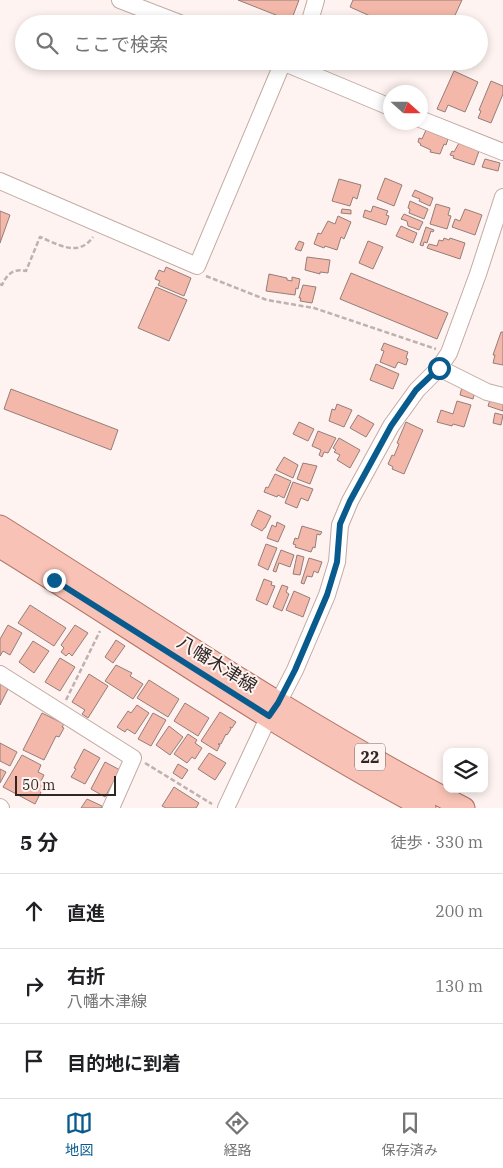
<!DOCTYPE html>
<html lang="ja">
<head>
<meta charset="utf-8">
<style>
	body { margin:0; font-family:"IBM Plex Serif","Noto Sans JP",serif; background:#f6f6f6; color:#202124 }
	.controls { position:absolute; right:15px; bottom:15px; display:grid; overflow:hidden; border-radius:10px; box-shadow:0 2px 8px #0003 }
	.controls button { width:45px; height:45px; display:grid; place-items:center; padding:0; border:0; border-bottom:1px solid #e0e0e0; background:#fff; color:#202124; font:25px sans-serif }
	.compass { position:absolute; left:383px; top:85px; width:45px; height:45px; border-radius:50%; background:#fff; box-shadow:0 2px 8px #0003; rotate:111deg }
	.scale { position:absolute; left:15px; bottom:12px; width:101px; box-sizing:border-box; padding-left:5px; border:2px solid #302725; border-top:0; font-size:14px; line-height:18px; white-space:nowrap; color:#302725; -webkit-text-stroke:4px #fef3f1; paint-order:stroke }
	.stop { position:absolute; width:15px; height:15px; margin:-11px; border:4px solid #095b8e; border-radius:50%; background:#fff }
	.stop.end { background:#095b8e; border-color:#fff; box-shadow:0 1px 5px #0008 }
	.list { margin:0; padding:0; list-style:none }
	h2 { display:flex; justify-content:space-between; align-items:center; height:65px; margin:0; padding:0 20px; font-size:21px }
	h2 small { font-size:16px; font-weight:400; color:#757577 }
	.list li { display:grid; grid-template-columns:32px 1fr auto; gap:15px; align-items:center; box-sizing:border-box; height:75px; padding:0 20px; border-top:1px solid #e0e0e0 }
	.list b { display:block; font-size:19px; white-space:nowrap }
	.list p { margin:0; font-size:16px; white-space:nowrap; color:#757577 }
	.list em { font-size:16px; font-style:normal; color:#757577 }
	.icon { flex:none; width:28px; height:28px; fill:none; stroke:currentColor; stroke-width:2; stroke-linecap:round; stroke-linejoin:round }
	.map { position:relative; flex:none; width:503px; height:808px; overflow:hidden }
	.search { position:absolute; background:#fff; box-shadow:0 2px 8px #0003; left:15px; right:15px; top:15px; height:55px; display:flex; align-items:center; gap:12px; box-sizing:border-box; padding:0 18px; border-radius:28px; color:#757577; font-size:19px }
	.sheet { height:290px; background:#fff }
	nav { display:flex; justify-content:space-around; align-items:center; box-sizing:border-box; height:70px; border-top:1px solid #e0e0e0; background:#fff; font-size:14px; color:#757577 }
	nav a { display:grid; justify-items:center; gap:2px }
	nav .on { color:#095b8e }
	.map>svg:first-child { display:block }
	.building { fill:#f3b8a9; stroke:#957e79 }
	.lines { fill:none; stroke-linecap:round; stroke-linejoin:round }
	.minor-casing { stroke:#c3aaa4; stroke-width:18 }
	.major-casing { stroke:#af7264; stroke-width:23 }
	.path { stroke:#bdb2b0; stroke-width:2.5; stroke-dasharray:5 2.5; stroke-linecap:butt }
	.minor { stroke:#fff; stroke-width:16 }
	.major { stroke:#f8c3b6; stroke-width:21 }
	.route { stroke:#095b8e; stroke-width:6 }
	.labels { text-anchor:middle; stroke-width:4; stroke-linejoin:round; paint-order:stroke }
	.shield { fill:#fef3f1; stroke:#6e6462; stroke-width:1 }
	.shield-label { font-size:16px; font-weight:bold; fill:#302725 }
	.street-label { font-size:18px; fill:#302725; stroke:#fef3f1 }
</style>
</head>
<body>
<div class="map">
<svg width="503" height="808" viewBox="0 0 503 808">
	<rect width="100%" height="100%" fill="#fef3f1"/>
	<path class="building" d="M238 0H299L291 21Z
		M353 0H462L451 24H388L350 7Z
		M454 71 478 82 465 112 448 105 445 112 437 109Z
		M491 81 503 86V94L491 123 478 118 481 111 479 110Z
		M426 130 448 139 446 145 444 144 440 154 430 152 431 150 420 145 421 144 418 142 419 138 422 139Z
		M459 143 479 151 474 165 453 158 454 156 450 155 452 151 454 152Z
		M485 159 500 163 498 171 482 167Z
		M385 178 402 185 394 206 377 199Z
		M339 179 361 185 357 199 353 197 350 206 332 201Z
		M415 190 433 198 430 206 419 201 420 199 412 196Z
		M410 201 428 209 424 219 409 213 410 209 408 208Z
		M436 204 450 208 448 215 451 216 447 229 430 224Z
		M373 206 388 211 386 215 389 216 386 225 363 217 365 210 371 212Z
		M342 209 351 210V214L341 213Z
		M465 209 482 215 475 235 452 227 455 219 460 221Z
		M0 211 10 215 0 243Z
		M404 214 423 222 419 230 408 226 407 221 401 219Z
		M338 216 351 222 344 239 341 237 337 250 325 246 324 248 314 244 318 233 321 234 328 221 335 224Z
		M401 226 417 233 413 243 396 236Z
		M426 227 434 230 433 232 431 231 427 243 424 242 423 246 420 245Z
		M444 238 449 240 450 238 465 243 460 259 427 248 429 244 437 246 439 240 443 241Z
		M299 241 304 243 301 251 295 249Z
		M368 241 383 247 373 269 359 263Z
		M307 257 330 260 328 273 320 272V274L305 270Z
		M166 267 191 278 184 296 158 285 160 281 155 279 159 270 164 272Z
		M351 273 448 313 437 339 340 299Z
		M269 274 287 278V280L292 281V277L300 279 298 289 296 288 295 295 266 291Z
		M303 285 316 287 312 303 300 301 301 298H299Z
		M156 287 187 300 169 341 138 328Z
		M501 332H503V365L493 363 495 355H493Z
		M384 343 408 352 406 358 408 359 406 365 398 362 395 368 380 362 384 351 381 350Z
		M376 364 399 374 393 389 370 380Z
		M462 387 475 391 473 399 460 395Z
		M11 389 118 430 111 450 4 409Z
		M491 397 503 401V411L488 406Z
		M457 401 471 405 464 427 453 424 452 426 437 422 441 410 453 414Z
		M337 404 352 410 344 427 329 421 332 409 335 410Z
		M495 413 503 415 501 425 493 423Z
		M358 415 374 424 366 437 350 428Z
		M299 422 314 429 308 441 293 434Z
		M406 422 423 430 404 474 392 469 393 467 388 464 392 455 394 456 399 444 397 443Z
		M318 431 336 438 328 453 324 452 322 457 319 455 321 450 312 446Z
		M339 438 360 450 350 468 337 460 340 455 334 452 336 450 333 448Z
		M284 457 298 465 293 478 276 470Z
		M303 463 317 466 310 484 297 479Z
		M275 474 291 481 284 498 278 495 277 497 264 492 266 487 268 488Z
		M293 482 313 489 308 501 301 498 297 508 285 503Z
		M258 510 271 516 265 528H264L262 531 251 525Z
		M277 522 285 526 278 542 267 538 272 525 276 527Z
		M302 526 322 532 320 535 317 534 315 548 313 547 311 552 295 547 296 545 293 544 295 538 298 539Z
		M266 544 277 548 268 570 258 565Z
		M281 550 294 555 290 567 279 563 276 572 273 571Z
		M297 555 304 557 300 575 293 574Z
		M309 558 322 562 318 573 314 571 312 577 307 576 304 584 301 583Z
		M264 579 272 582 271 585 275 586 267 605 256 600Z
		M282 585 288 587 286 592 289 594 282 611 273 607Z
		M294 591 310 598 303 617 286 610Z
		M30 605 66 628 54 646 18 623Z
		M8 625 22 633 10 655 3 651 0 656V639Z
		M75 625 88 633 72 656 69 653 66 656 61 652 64 648 61 645Z
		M116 640 125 646 113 663 105 657Z
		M33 641 49 651 34 673 19 662Z
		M60 658 75 667 60 691 45 682Z
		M116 665 132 673 130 676 143 684 133 699 105 681Z
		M89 674 108 686 88 718 82 714 85 710 72 702Z
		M149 680 179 699 168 717 137 698Z
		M0 683 9 687 0 705Z
		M185 703 209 718 198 736 174 721Z
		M137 705 149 713 135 734 127 729 125 732 117 727 128 711 131 713Z
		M220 712 236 722 232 728 230 727 231 729 227 735 226 734 221 744H218L220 745 217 751 201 741Z
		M42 713 64 724 62 727 64 728 59 737 56 736 44 760 23 750Z
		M153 713 166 720 151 746 138 739Z
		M169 726 183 737 170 755 156 745Z
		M188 734 197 740 195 743 202 748 195 759 192 757 187 763 174 754Z
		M0 743 17 752 10 766 0 761Z
		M84 749 100 758 85 784 71 777 76 769 74 768Z
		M209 753 226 763 215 780 198 769Z
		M22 755 41 765 38 772 44 775 41 781 45 784 35 804 3 787Z
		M105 762 120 770 105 797 91 789Z
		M178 764 188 770 182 779 173 773Z
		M0 769 6 772 0 783Z
		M174 787 199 803 196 808H166L162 806Z
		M87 799 102 806 101 808H81Z"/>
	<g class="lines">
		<defs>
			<path id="minor" d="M120 0 182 24
				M309 24 316 0
				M280 61 390 107
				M420 119 503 152
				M0 181 197 266 283 62
				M439 368 487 392 503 396
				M0 674 133 758 111 808
				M0 807 1 808
				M226 808 269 716 278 703 295 670 327 595 337 562 340 525 350 501 391 426 417 390 439 368 449 353 478 274 503 197"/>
			<path id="major" d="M0 526C153 622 303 725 464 808
				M0 547C141 634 278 730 425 808"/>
		</defs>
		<use href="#minor" class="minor-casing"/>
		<use href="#major" class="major-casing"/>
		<path class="path" d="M206 276 267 300 314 308 436 349
			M0 284 2 285C7 274 14 268 26 271L40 237C58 244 78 258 93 237
			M66 700 100 631
			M145 763 212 804"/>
		<use href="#minor" class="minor"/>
		<use href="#major" class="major"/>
	</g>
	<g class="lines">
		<path class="route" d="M54 580 269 716 278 703 295 670 327 595 337 562 340 524 350 501 391 426 416 390 439 368"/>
	</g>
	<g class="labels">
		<rect class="shield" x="355" y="743.5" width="30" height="27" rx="4"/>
		<g class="shield-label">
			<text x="370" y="763">22</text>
		</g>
		<g class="street-label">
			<text transform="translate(217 664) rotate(32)" y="6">八幡木津線</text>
		</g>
	</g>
</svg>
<div class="controls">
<button><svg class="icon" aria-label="layers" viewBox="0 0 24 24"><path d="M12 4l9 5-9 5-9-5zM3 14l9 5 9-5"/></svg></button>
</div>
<svg class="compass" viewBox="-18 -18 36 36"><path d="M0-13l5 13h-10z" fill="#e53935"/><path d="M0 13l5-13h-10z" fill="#757577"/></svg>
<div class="scale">50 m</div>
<div class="stop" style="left:439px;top:368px"></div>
<div class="stop end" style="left:54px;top:580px"></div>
<div class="search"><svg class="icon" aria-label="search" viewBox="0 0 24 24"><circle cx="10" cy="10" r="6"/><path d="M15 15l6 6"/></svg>ここで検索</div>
</div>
<section class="sheet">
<h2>5 分<small>徒歩 · 330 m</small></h2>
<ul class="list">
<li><svg class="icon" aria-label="ahead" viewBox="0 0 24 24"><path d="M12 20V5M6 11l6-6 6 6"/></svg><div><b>直進</b></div><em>200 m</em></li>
<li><svg class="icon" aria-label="right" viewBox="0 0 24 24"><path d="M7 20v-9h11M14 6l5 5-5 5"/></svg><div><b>右折</b><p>八幡木津線</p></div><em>130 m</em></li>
<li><svg class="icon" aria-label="arrive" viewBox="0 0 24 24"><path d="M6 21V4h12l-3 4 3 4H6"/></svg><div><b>目的地に到着</b></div></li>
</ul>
</section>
<nav>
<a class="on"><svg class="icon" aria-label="map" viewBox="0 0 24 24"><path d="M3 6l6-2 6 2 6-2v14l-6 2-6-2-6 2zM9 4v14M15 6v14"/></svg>地図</a>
<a><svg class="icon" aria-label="directions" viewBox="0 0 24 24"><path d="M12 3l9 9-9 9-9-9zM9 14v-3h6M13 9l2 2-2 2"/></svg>経路</a>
<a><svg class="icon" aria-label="saved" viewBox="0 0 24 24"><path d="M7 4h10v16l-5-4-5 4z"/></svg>保存済み</a>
</nav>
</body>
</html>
